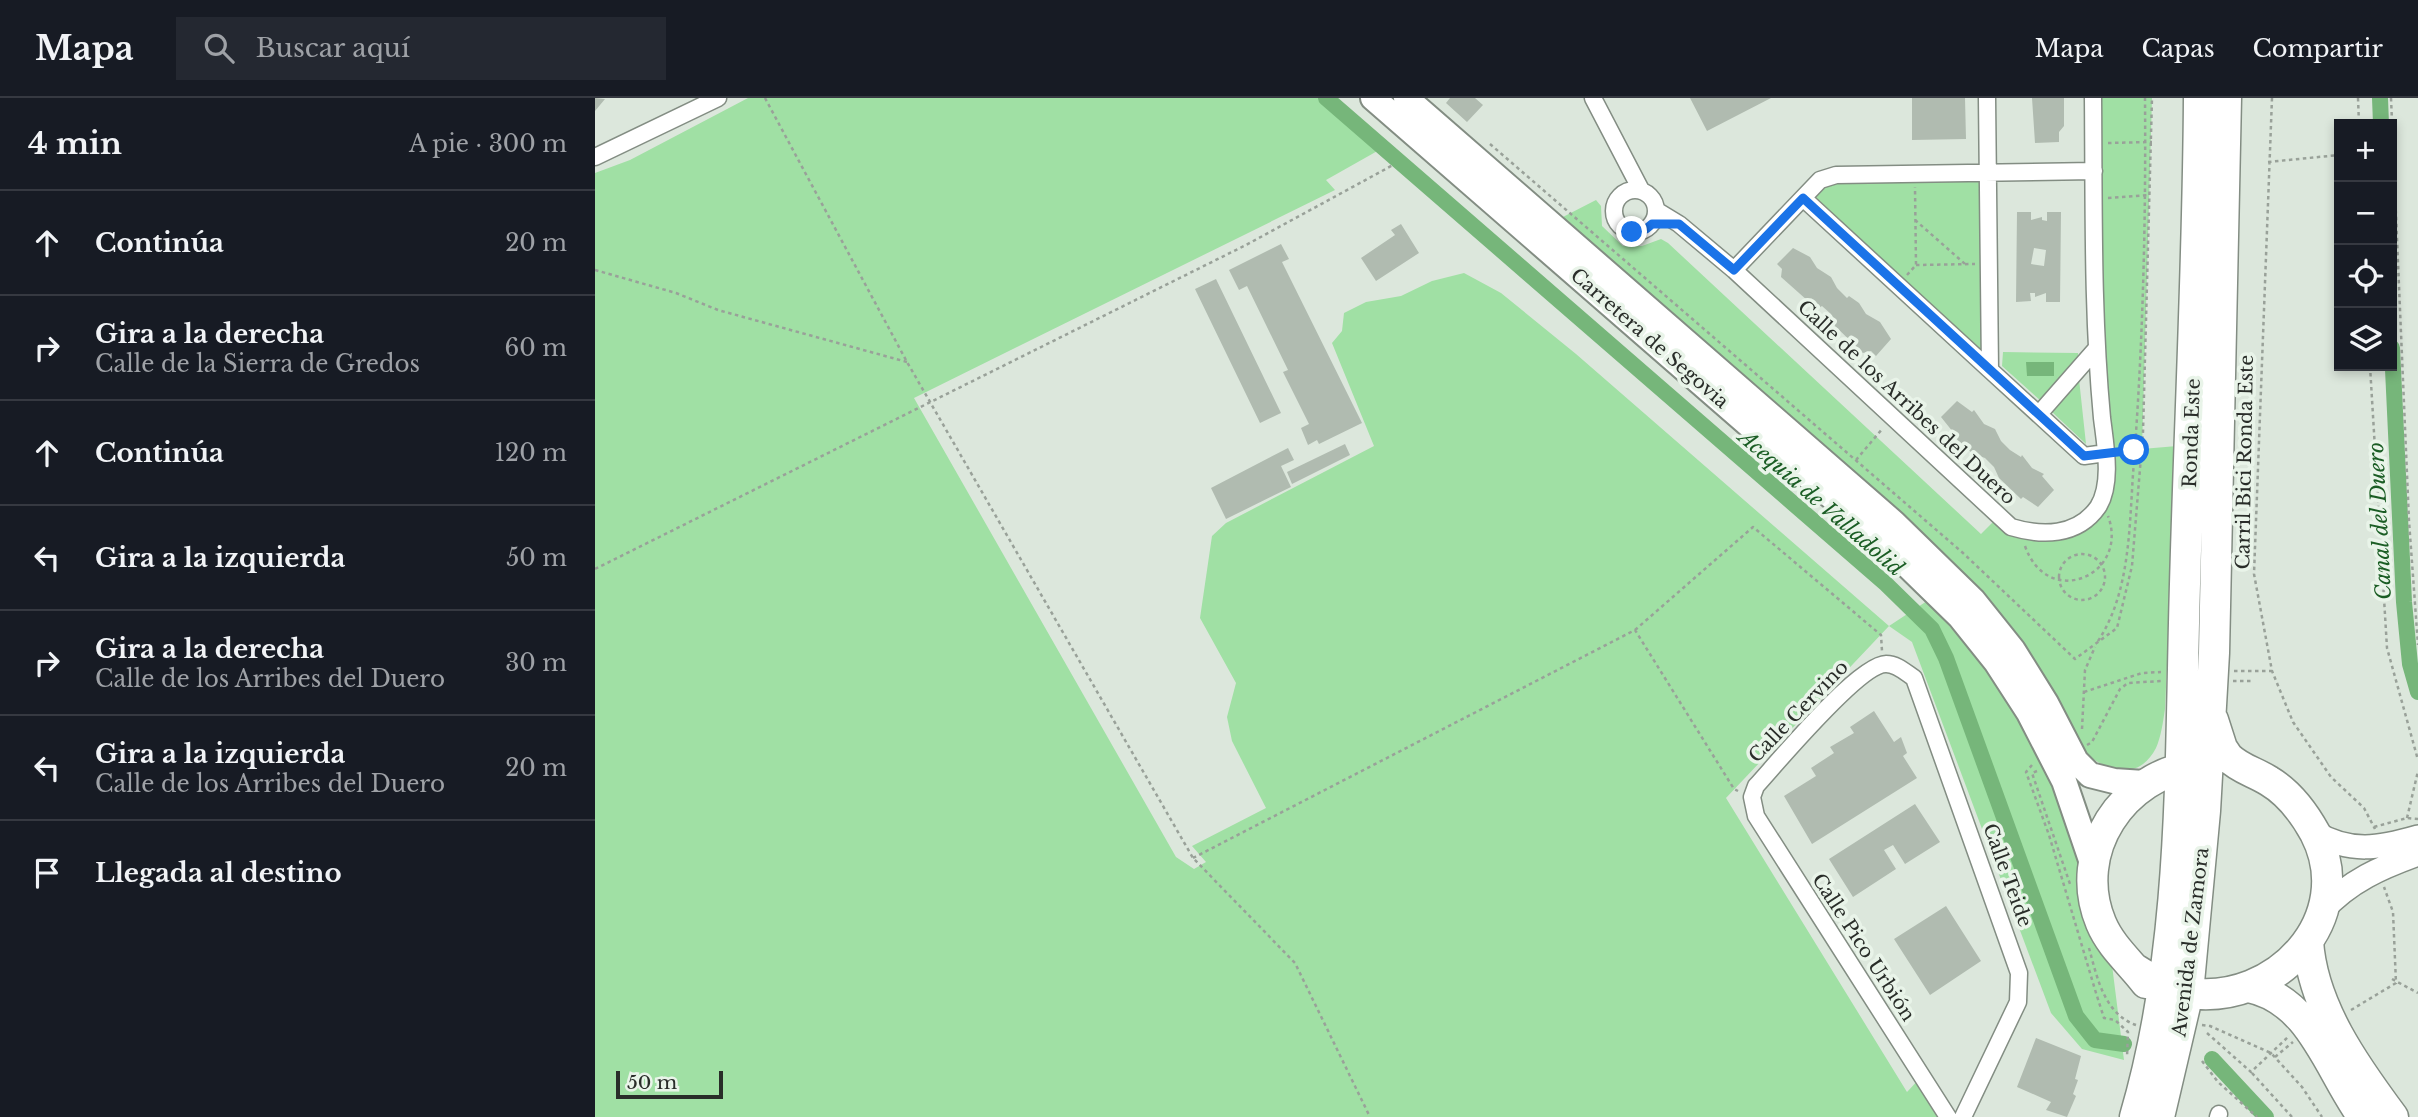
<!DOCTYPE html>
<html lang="es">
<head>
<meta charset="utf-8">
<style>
	body { margin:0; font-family:"Libre Baskerville",serif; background:#242831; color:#f1f3f6 }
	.controls { position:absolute; right:21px; top:21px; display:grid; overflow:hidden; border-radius:0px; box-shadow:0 4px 10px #0003 }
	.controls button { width:63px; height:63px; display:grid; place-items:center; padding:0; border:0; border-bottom:2px solid #363941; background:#171b24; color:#f1f3f6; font:35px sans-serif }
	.scale { position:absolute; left:21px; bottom:18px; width:107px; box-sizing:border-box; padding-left:7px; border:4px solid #292d29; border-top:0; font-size:19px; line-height:24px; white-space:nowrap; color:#292d29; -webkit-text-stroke:5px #e9f4e9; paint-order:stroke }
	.stop { position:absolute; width:21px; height:21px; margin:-16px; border:5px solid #1a73e8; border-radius:50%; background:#fff }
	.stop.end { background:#1a73e8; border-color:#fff; box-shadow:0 2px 7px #0008 }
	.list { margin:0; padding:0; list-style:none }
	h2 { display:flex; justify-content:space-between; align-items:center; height:91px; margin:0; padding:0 28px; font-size:30px }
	h2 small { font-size:23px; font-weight:400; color:#9ea1a6 }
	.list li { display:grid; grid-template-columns:46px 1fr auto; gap:21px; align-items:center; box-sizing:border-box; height:105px; padding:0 28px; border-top:2px solid #363941 }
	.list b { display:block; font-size:26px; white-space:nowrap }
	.list p { margin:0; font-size:23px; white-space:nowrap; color:#9ea1a6 }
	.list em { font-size:23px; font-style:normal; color:#9ea1a6 }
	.icon { flex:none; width:38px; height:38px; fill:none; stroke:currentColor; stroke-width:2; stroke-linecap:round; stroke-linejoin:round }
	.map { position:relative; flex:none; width:1823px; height:1019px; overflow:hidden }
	header { display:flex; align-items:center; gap:42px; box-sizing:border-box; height:98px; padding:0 35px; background:#171b24; border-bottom:2px solid #363941 }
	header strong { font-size:33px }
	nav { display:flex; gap:38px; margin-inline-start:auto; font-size:24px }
	.search { width:490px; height:63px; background:#242831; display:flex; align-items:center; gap:18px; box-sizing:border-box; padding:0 24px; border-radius:0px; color:#9ea1a6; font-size:26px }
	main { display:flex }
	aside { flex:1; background:#171b24 }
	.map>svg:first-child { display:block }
	.green { fill:#a0e0a4 }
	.water { fill:#76b67a }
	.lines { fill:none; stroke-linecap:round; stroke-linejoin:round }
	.canal { stroke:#76b67a; stroke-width:16 }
	.building { fill:#b0bbb0; fill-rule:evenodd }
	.street-casing { stroke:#838d83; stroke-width:19 }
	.secondary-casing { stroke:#838d83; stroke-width:26 }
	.primary-casing { stroke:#838d83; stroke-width:28 }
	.highway-casing { stroke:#838d83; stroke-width:33 }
	.path { stroke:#99a199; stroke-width:2.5; stroke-dasharray:3.5 3.5; stroke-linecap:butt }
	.street { stroke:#fff; stroke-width:16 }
	.secondary { stroke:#fff; stroke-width:23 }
	.primary { stroke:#fff; stroke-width:24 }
	.highway { stroke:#fff; stroke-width:30 }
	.route { stroke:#1a73e8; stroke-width:9 }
	.labels { text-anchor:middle; stroke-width:7; stroke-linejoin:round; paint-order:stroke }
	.street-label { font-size:19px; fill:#292d29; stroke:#e9f4e9 }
	.water-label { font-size:21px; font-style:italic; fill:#1a5d24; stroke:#e9f4e9 }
</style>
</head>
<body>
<header>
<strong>Mapa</strong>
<div class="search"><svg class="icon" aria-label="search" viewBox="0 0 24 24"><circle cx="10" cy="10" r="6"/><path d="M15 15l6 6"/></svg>Buscar aquí</div>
<nav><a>Mapa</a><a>Capas</a><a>Compartir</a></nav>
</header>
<main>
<aside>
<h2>4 min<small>A pie · 300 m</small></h2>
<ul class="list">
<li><svg class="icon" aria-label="ahead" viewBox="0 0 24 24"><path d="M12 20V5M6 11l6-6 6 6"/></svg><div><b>Continúa</b></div><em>20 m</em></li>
<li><svg class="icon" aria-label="right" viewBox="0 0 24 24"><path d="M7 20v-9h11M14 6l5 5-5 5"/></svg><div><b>Gira a la derecha</b><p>Calle de la Sierra de Gredos</p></div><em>60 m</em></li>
<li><svg class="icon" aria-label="ahead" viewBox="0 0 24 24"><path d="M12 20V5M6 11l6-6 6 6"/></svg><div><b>Continúa</b></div><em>120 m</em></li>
<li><svg class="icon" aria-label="left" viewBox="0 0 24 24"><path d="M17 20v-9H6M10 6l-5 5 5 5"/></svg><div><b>Gira a la izquierda</b></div><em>50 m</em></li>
<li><svg class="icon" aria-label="right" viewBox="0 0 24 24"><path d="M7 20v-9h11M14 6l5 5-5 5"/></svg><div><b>Gira a la derecha</b><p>Calle de los Arribes del Duero</p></div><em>30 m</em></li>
<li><svg class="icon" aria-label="left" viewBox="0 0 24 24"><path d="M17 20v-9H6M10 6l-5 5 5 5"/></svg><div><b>Gira a la izquierda</b><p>Calle de los Arribes del Duero</p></div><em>20 m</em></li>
<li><svg class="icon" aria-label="arrive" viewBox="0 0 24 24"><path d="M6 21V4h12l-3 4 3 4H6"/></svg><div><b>Llegada al destino</b></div></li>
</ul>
</aside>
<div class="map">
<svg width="1823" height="1019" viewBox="0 0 1823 1019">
	<rect width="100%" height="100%" fill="#dce7dc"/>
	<path class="green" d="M153 0H734L793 47 731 82 740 92 319 300 581 759 599 771 611 764 597 748 671 710 637 643 632 619 641 585 605 520 617 438 631 425 779 348 737 245 747 233 749 215 771 204 806 198 837 183 869 175 906 195 981 256 1294 528 1332 503 1376 552 1425 618 1461 686 1478 741 1495 824 1517 867 1529 962 1487 951 1456 915 1317 544 1294 528 1131 700 1312 994 1327 978 1353 1019H0V75L35 62Z
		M1498 0H1557L1547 351 1582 348 1570 611C1568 624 1566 639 1561 650 1544 683 1512 675 1490 654L1417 537 1371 477 964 121 1001 102 1006 108 1007 128 1028 148H1047L1066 141 1073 145 1386 436 1404 418 1439 436 1490 420 1509 392Z
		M1393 76 1395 272 1208 100 1225 82Z
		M1408 254 1483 255V264L1447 304 1407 268Z
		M1484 281 1491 346 1455 312Z"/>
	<path class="water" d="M1431 264H1459V278H1432Z"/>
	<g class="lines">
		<path class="canal" d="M731 0 1291 486 1337 531 1351 560 1481 918 1500 942 1529 946
			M1785 0 1786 26
			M1797 250 1809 504 1815 566 1823 594
			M1617 961 1671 1019"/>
	</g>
	<path class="building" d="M0 0 10 1 0 13Z
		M855 0H880L888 7 872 24 851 5Z
		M1095 0H1176L1112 33Z
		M1317 0H1370L1371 41 1317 42Z
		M1437 0H1469V28L1464 34V44L1440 45Z
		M1422 114H1436V122L1447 119V122L1452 123V114H1466L1465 204H1451V195L1440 199V195H1435L1436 203 1421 204ZM1439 150 1451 152 1449 168 1436 166Z
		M806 126 824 155 781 183 766 160 800 137 796 132Z
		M686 146 694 161 687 164 767 325 724 346 722 342 713 347 706 330 714 326 688 274 693 272 652 188 644 192 634 172Z
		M1198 150 1215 159 1222 170 1236 179 1242 190 1252 200 1254 198 1264 205 1271 216 1285 224 1296 241 1281 258 1276 253 1268 255 1240 228 1236 216 1227 208 1222 211 1186 179 1187 171 1182 166Z
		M621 181 686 315 665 325 600 191Z
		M1362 303 1377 314 1379 312 1389 326 1400 331 1406 343 1415 352 1426 359 1427 357 1437 370 1449 376 1447 378 1459 392 1443 409 1428 399 1426 401 1404 380 1399 369 1390 360 1378 356 1356 336 1358 334 1346 319Z
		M750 346 755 357 697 386 692 374Z
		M693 350 699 362 686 368 696 389 631 421 616 390Z
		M1279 613 1299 644 1306 639 1312 655 1308 658 1322 680 1217 746 1189 698 1221 678 1216 670 1239 655 1235 649 1259 635 1255 629Z
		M1320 706 1345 744 1310 766 1298 747 1289 752 1301 771 1258 799 1234 761Z
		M1351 808 1386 863 1335 897 1299 841Z
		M1441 940 1486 958 1480 981 1483 982 1478 996 1481 998 1472 1019 1451 1012 1456 1004 1422 989Z"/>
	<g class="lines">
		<defs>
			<path id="street" d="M998 0 1046 92
				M1392 0 1395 272 1489 358 1511 355
				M0 59 123 0
				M1019 113a21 21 0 1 1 42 0a21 21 0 1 1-42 0Z
				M1208 100 1395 272
				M1061 112 1084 126 1139 172 1416 429C1446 438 1482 439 1503 409 1518 386 1510 345 1507 320 1497 213 1499 107 1498 0
				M1139 172 1225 82 1241 77 1499 73
				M1444 316 1501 251
				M1353 1019 1161 718 1157 699 1161 688C1183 664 1264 566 1291 566 1302 566 1310 574 1319 580L1424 875 1423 904 1368 1019
				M1623 1019 1624 1016"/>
			<path id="secondary" d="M1719 734C1755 756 1785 750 1823 739
				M1727 813C1754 783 1787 769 1823 756"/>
			<path id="primary" d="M778 0 1284 440 1365 519 1401 564 1434 615 1469 683 1498 768
				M811 0 1299 425 1378 502 1418 552 1451 605 1481 663 1495 677 1519 683 1549 685"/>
			<path id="highway" d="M1713 843C1717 908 1760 968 1798 1019
				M1540 871C1556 881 1573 892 1593 895 1681 908 1764 820 1720 735 1709 715 1694 695 1674 683 1660 674 1645 671 1633 659L1627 650 1618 622
				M1551 885C1536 865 1516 849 1506 825 1476 753 1528 677 1602 667
				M1654 889C1717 902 1734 973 1768 1019
				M1540 1019C1587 859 1585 690 1589 525 1593 350 1603 175 1604 0
				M1564 1019 1593 895 1610 713 1619 555 1631 0"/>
		</defs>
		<use href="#street" class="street-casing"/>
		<use href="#secondary" class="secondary-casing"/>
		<use href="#primary" class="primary-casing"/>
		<use href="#highway" class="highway-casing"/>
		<path class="path" d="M170 0 312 264 598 760 700 865 775 1019
			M1677 0 1659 476 1677 573 1698 624 1736 679 1769 710 1780 731
			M1763 0 1764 26
			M1796 0 1814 423 1823 547
			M1513 45 1557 44
			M895 46 1368 455 1480 561 1522 530 1537 468 1548 334 1557 0
			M1673 64 1744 57
			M1513 100 1555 97
			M1320 122 1370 166
			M1321 167 1380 166
			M0 172 81 195 123 212 312 264
			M1312 177 1321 167 1320 89
			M1775 268 1792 550 1823 662
			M1525 354 1546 351
			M1261 362 1288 330
			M1430 448C1453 513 1535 477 1513 418
			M1464 479a23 23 0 1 1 46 0a23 23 0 1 1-46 0Z
			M0 471 651 147 798 67
			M1040 532 1158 429 1286 537 1287 553
			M1503 543C1537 492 1534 422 1539 363 1548 242 1551 121 1550 0
			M1639 573H1677
			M1638 583H1659
			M1489 594 1547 575 1566 574
			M1487 631 1490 572 1500 549
			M1492 647 1497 644 1525 591 1533 585 1566 583
			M1437 667 1431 674 1454 737 1501 895 1509 920 1520 922 1533 934 1532 959
			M1442 673 1437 675 1475 786
			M1812 720 1823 673
			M1779 729 1812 720 1823 721
			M598 760 1040 532 1139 691 1143 693
			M1494 850C1502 879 1509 916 1541 927
			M1797 881 1823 895
			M1756 912 1801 885 1798 814 1789 789
			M1607 927 1615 928 1676 955 1707 989 1727 1019
			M1612 935 1656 974 1694 938
			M1680 959 1698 944
			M1607 963 1623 984 1662 1019
			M1657 975 1697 1019"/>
		<use href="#street" class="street"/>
		<use href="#secondary" class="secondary"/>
		<use href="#primary" class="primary"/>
		<use href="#highway" class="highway"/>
	</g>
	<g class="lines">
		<path class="route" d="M1037 134 1051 131 1057 126H1084L1139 172 1208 100 1489 358 1539 352"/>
	</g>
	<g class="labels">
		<g class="street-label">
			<text transform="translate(1055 240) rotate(41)" y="7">Carretera de Segovia</text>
			<text transform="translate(1312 304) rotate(43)" y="7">Calle de los Arribes del Duero</text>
			<text transform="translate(1596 335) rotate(-88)" y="7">Ronda Este</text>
			<text transform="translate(1649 364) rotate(-89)" y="7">Carril Bici Ronda Este</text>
			<text transform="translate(1203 613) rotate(-46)" y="7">Calle Cervino</text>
			<text transform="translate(1413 777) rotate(70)" y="7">Calle Teide</text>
			<text transform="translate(1595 844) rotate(-83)" y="7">Avenida de Zamora</text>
			<text transform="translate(1269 849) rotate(57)" y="7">Calle Pico Urbión</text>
		</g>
		<g class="water-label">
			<text transform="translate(1226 405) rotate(41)" y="7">Acequia de Valladolid</text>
			<text transform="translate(1785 423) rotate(-93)" y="7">Canal del Duero</text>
		</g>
	</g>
</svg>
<div class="controls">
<button>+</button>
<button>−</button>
<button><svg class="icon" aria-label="locate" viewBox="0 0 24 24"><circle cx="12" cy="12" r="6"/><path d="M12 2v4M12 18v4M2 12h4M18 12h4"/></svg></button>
<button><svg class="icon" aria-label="layers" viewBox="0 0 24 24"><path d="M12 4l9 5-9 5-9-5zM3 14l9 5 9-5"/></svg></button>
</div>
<div class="scale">50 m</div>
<div class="stop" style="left:1539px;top:352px"></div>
<div class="stop end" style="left:1037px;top:134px"></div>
</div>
</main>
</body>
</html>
